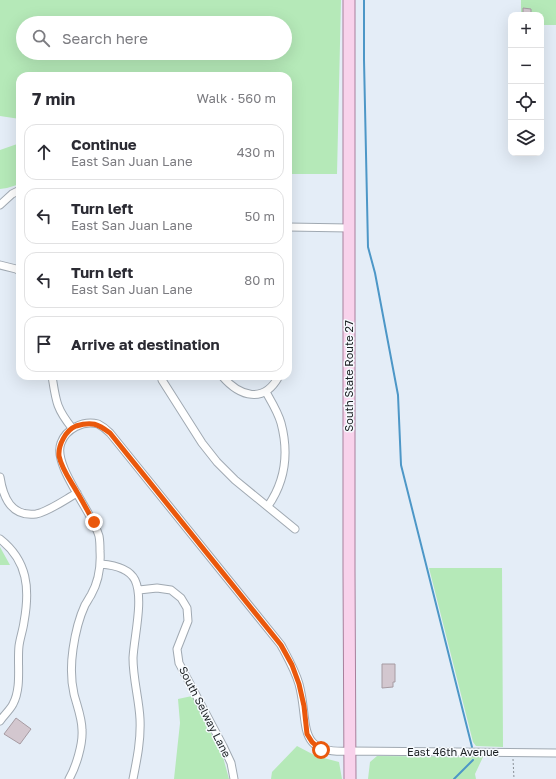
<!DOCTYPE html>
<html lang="en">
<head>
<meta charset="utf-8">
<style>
	body { margin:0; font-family:"Golos Text",sans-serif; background:#f7f7f7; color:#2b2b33 }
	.controls { position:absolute; right:12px; top:12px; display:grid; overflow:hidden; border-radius:8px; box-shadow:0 4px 16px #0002 }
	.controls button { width:36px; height:36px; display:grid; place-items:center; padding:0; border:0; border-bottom:1px solid #e1e1e2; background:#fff; color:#2b2b33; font:20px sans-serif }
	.stop { position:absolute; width:12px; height:12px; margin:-9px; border:3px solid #ea580c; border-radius:50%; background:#fff }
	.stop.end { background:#ea580c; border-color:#fff; box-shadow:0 1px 4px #0008 }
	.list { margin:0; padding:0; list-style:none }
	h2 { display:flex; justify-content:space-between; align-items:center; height:52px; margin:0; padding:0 16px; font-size:17px }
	h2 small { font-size:13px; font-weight:400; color:#7c7c81 }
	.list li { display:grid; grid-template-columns:26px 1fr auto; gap:12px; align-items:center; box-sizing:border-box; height:56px; margin:0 8px 8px; padding:0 8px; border:1px solid #e1e1e2; border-radius:12px }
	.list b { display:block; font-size:15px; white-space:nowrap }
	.list p { margin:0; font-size:13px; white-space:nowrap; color:#7c7c81 }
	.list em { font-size:13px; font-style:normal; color:#7c7c81 }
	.icon { flex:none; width:22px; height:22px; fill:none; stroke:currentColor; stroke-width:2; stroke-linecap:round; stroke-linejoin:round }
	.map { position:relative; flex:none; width:556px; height:779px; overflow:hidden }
	.search { position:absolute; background:#fff; box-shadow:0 4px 16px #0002; left:16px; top:16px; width:276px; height:44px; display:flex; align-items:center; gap:10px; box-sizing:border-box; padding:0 14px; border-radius:22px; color:#7c7c81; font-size:15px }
	.panel { position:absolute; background:#fff; box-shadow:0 4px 16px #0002; left:16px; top:72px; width:276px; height:308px; border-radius:12px }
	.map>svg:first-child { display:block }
	.green { fill:#b5e9b8; fill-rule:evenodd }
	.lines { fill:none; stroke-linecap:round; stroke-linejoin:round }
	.stream { stroke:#4d97c7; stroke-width:2 }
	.building { fill:#d3c7cf; stroke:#a69ba2 }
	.minor-casing { stroke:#a0a9b2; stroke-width:9 }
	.primary-casing { stroke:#a8809c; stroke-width:13 }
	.path { stroke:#899097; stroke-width:1; stroke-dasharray:2 2; stroke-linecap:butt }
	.minor { stroke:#fff; stroke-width:7 }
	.primary { stroke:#f8d2eb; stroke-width:11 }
	.route { stroke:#ea580c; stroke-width:5 }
	.labels { text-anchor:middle; stroke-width:3; stroke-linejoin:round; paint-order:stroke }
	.street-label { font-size:11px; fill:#1b1f22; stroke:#f6fafe }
</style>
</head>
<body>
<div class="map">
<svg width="556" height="779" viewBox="0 0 556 779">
	<rect width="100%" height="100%" fill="#e4edf7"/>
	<path class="green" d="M0 0H341L337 174H288V76H20V119L0 116ZM23 23H285V53H23Z
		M521 0H556V25H541V15H521Z
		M20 143V184L7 188 0 189V150Z
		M0 547 10 565H0Z
		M429 568H502L503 747 476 746 473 742Z
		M192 696 223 757 229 779H174L180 723 178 699Z
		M297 746 316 756 339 762 342 779H271L272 772Z
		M377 756 483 757 475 774 476 779H368L370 762Z"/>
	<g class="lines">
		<path class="stream" d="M364 0V60L368 247 375 273 398 395 401 465 472 747
			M454 779 473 760"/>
	</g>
	<path class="building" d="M523 8 531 9V15H523Z
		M382 664H395V682H393V687L382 688Z
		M16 718 31 729 20 744 4 734Z"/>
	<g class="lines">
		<defs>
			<path id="minor" d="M0 205 12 194 20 190
				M288 227 349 228
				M0 265 16 269 20 271
				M52 376C56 401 56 408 72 428
				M222 376C240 397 264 404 279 376
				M162 380 202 443 217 462 235 480 295 529
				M266 392C271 401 278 412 281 423 289 453 286 480 268 506
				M0 477C3 497 11 517 36 514 48 512 66 499 77 493
				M0 539C28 561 30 589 24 622 23 630 20 638 19 646 17 664 22 687 13 704 10 710 4 715 0 721
				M101 564C113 565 129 568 135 580 144 599 134 637 133 658 133 679 139 699 140 719 141 740 137 759 133 779
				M139 590 157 588 171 590 181 598 187 608 188 621 177 649 179 663 223 746 231 763 234 779
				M69 779C76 767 83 744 82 730 82 718 77 706 74 694 71 681 71 663 73 649 75 635 79 618 85 605 87 602 89 598 91 595 99 581 101 567 100 551 100 546 100 541 99 536 92 511 52 465 61 443 66 429 83 420 98 424 102 426 107 430 110 433L281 645C288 658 295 670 299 684 310 724 294 755 351 751L556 753"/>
			<path id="primary" d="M349 0V570L350 779"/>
		</defs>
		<use href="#minor" class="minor-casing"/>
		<use href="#primary" class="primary-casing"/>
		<path class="path" d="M513 759 514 779"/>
		<use href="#minor" class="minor"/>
		<use href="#primary" class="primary"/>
	</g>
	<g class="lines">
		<path class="route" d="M94 522C88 512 83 502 77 492 71 481 62 470 59 456 58 445 66 430 76 426 92 421 98 424 110 433L281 645 292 665 299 684 304 706 307 734 312 742 321 750"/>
	</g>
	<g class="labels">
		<g class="street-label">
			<text transform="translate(349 376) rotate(-90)" y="4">South State Route 27</text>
			<text transform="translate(205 712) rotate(63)" y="4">South Selway Lane</text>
			<text x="453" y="756">East 46th Avenue</text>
		</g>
	</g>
</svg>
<div class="controls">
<button>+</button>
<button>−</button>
<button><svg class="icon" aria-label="locate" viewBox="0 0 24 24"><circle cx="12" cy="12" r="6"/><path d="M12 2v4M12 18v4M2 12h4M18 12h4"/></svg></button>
<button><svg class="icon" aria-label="layers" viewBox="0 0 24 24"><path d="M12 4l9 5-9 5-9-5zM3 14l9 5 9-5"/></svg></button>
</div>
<div class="stop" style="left:321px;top:750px"></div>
<div class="stop end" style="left:94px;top:522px"></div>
<div class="search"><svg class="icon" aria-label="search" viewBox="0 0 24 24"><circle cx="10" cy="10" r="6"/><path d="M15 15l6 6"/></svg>Search here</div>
<section class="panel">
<h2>7 min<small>Walk · 560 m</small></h2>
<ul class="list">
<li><svg class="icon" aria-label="ahead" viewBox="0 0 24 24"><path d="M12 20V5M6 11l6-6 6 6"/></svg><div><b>Continue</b><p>East San Juan Lane</p></div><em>430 m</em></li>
<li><svg class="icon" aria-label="left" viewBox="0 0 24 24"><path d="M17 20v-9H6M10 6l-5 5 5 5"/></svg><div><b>Turn left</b><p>East San Juan Lane</p></div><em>50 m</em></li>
<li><svg class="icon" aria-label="left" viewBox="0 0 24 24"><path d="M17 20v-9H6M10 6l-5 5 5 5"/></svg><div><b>Turn left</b><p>East San Juan Lane</p></div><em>80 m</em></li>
<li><svg class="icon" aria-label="arrive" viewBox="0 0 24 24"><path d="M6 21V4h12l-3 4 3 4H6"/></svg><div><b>Arrive at destination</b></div></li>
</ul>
</section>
</div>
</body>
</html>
